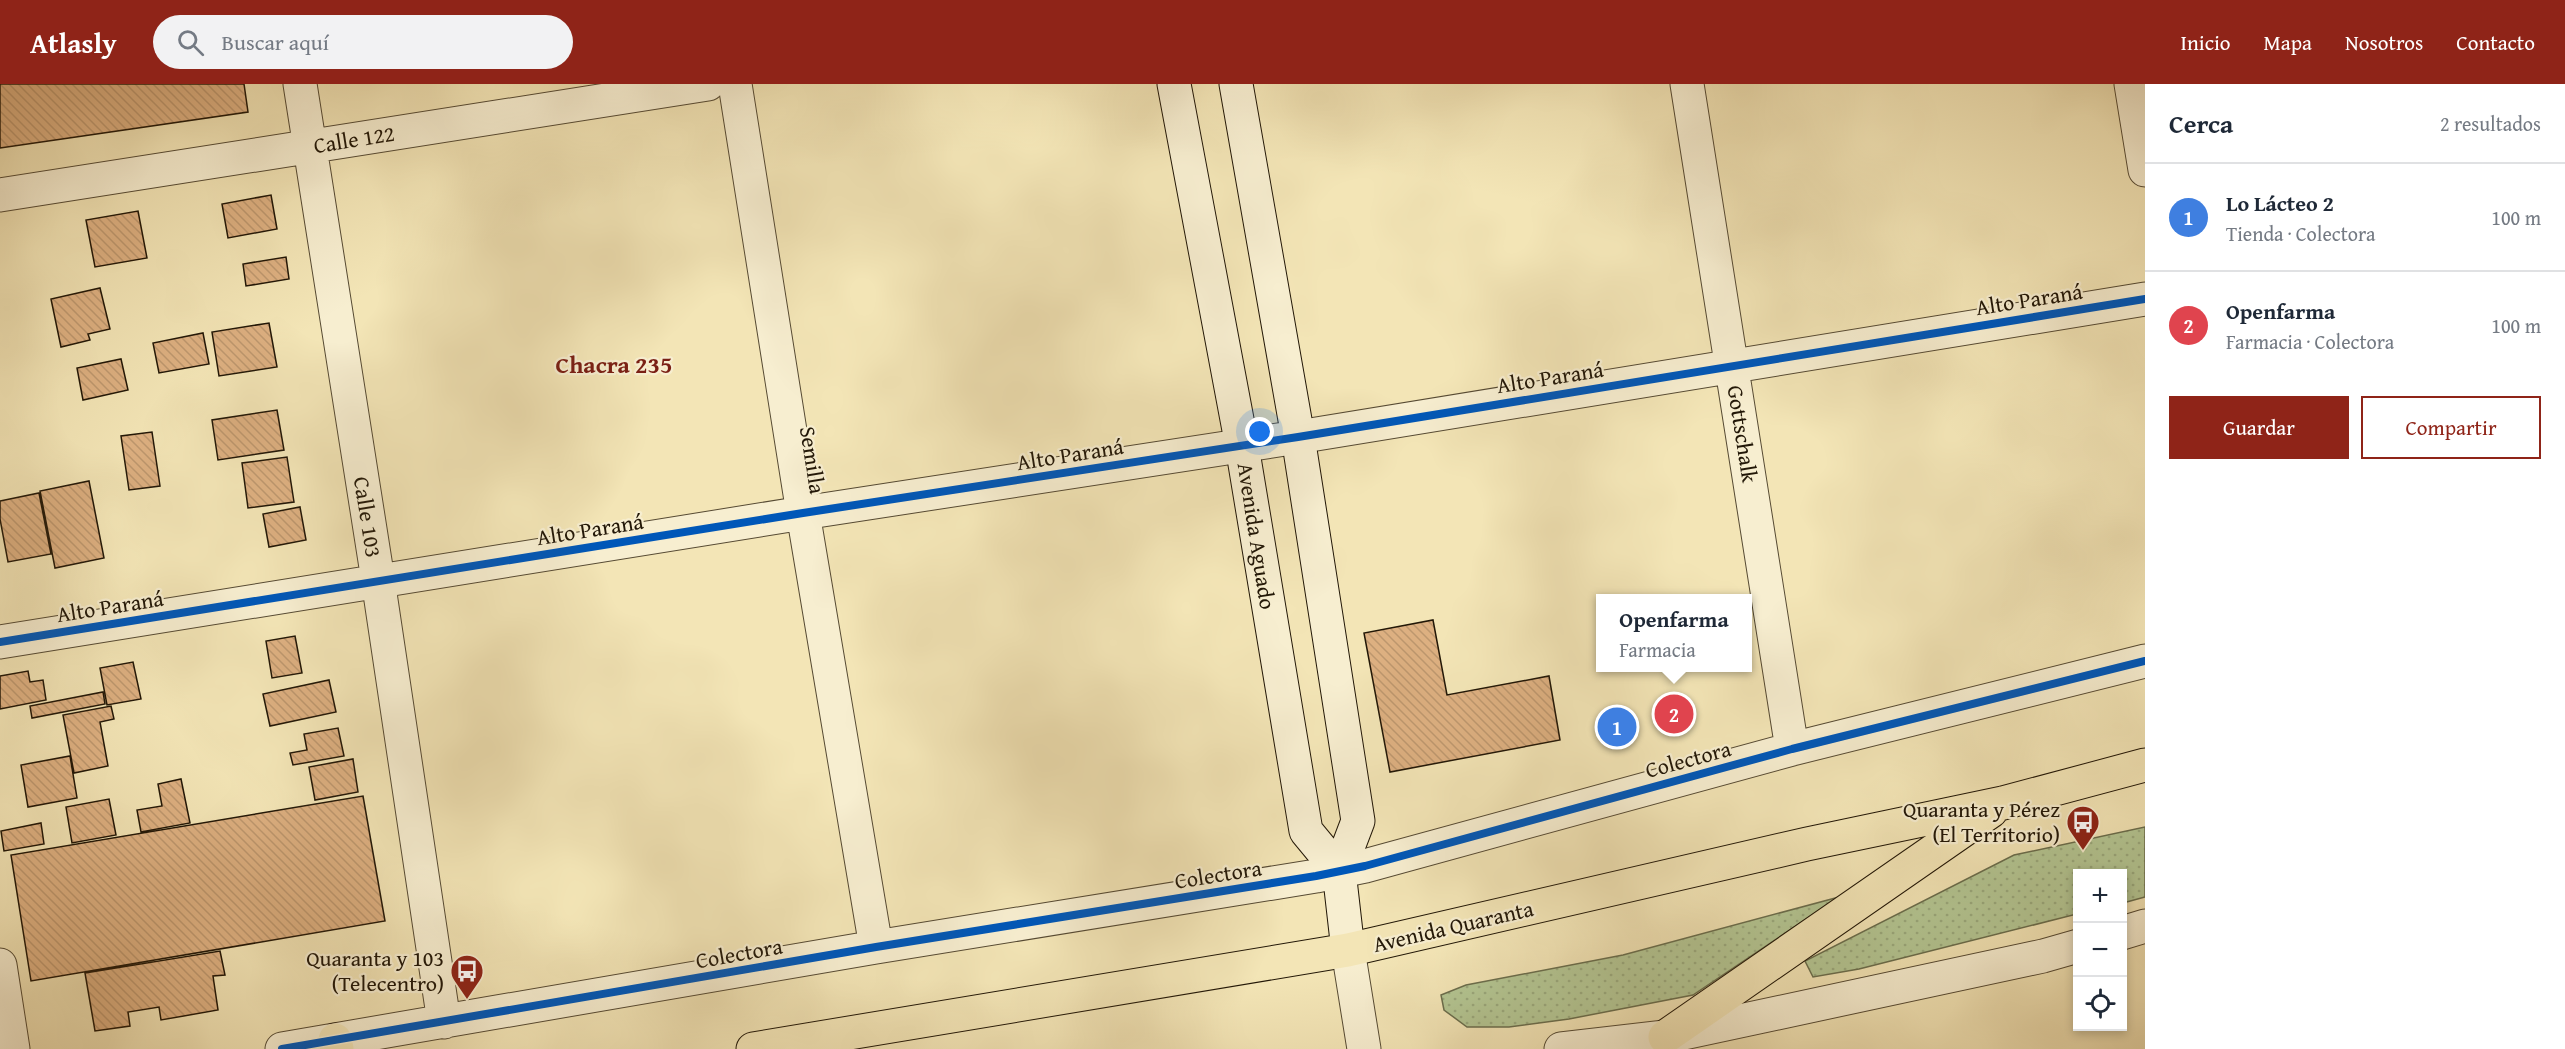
<!DOCTYPE html>
<html lang="es">
<head>
<meta charset="utf-8">
<style>
	body { margin:0; font-family:"Gentium Book Plus",serif; background:#f2f2f3; color:#1f2937 }
	.controls { position:absolute; right:18px; bottom:18px; display:grid; overflow:hidden; border-radius:0px; box-shadow:0 3px 9px #0003 }
	.controls button { width:54px; height:54px; display:grid; place-items:center; padding:0; border:0; border-bottom:2px solid #e0e1e3; background:#fff; color:#1f2937; font:30px sans-serif }
	.you { position:absolute; left:1260px; top:348px; width:21px; height:21px; margin:-15px; border:4px solid #fff; border-radius:50%; background:#1a73e8; box-shadow:0 0 0 9px #1a73e833 }
	.badge { display:grid; place-items:center; width:39px; height:39px; border-radius:50%; background:#8f2418; color:#fff; font-size:20px; font-weight:700 }
	.pin { position:absolute; translate:-50% -50%; border:3px solid #fff; box-shadow:0 2px 6px #0006 }
	.popup { position:absolute; left:1596px; top:510px; width:156px; height:78px; box-sizing:border-box; display:grid; place-content:center; border-radius:0px; background:#fff; filter:drop-shadow(0 2px 4px #0005); font-size:20px; white-space:nowrap; color:#747a83 }
	.popup b { font-size:22px; color:#1f2937 }
	.popup::after { content:''; position:absolute; left:50%; top:100%; margin-left:-12px; border:12px solid transparent; border-top-color:#fff }
	.list { margin:0; padding:0; list-style:none }
	h2 { display:flex; justify-content:space-between; align-items:center; height:78px; margin:0; padding:0 24px; font-size:26px }
	h2 small { font-size:20px; font-weight:400; color:#747a83 }
	.list li { display:grid; grid-template-columns:39px 1fr auto; gap:18px; align-items:center; box-sizing:border-box; height:108px; padding:0 24px; border-top:2px solid #e0e1e3 }
	.list b { display:block; font-size:22px; white-space:nowrap }
	.list p { margin:0; font-size:20px; white-space:nowrap; color:#747a83 }
	.list em { font-size:20px; font-style:normal; color:#747a83 }
	.actions { display:flex; gap:12px; padding:18px 24px }
	.actions a { flex:1; padding:14px 0; border:2px solid #8f2418; border-radius:0px; text-align:center; font-size:21px; color:#8f2418 }
	.actions .main { background:#8f2418; color:#fff }
	.icon { flex:none; width:33px; height:33px; fill:none; stroke:currentColor; stroke-width:2; stroke-linecap:round; stroke-linejoin:round }
	.map { position:relative; flex:none; width:2145px; height:965px; overflow:hidden }
	header { display:flex; align-items:center; gap:36px; box-sizing:border-box; height:84px; padding:0 30px; background:#8f2418; color:#fff }
	header strong { font-size:28px }
	nav { display:flex; gap:33px; margin-inline-start:auto; font-size:21px }
	.search { width:420px; height:54px; background:#f2f2f3; display:flex; align-items:center; gap:15px; box-sizing:border-box; padding:0 21px; border-radius:33px; color:#747a83; font-size:22px }
	main { display:flex }
	aside { flex:1; background:#fff }
	.map>svg:first-child { display:block }
	.grass { fill:url(#grass-dots); stroke:#6b6e4d; stroke-width:1.5 }
	.building { fill:url(#building-back-hatch); stroke:#221707; stroke-width:1.5 }
	.lines { fill:none; stroke-linecap:round; stroke-linejoin:round }
	.street-casing { stroke:#564a33; stroke-width:35 }
	.secondary-casing { stroke:#221707; stroke-width:35 }
	.highway-casing { stroke:#221707; stroke-width:35 }
	.street { stroke:#f7eed0; stroke-width:33 }
	.secondary { stroke:#f7eed0; stroke-width:33 }
	.highway { stroke:#f3e5b6; stroke-width:33 }
	.cycleway-casing { stroke:#f7eed0; stroke-width:11 }
	.cycleway { stroke:#0057b8; stroke-width:8 }
	.labels { text-anchor:middle; stroke-width:4.5; stroke-linejoin:round; paint-order:stroke }
	.street-label { font-size:22px; fill:#221707; stroke:#f7eed0 }
	.poi-label { font-size:22px; fill:#221707; stroke:#f7eed0; text-anchor:end }
	.neighbourhood-label { font-size:24px; font-weight:bold; fill:#7a1f14; stroke:#f7eed0 }
</style>
</head>
<body>
<header>
<strong>Atlasly</strong>
<div class="search"><svg class="icon" aria-label="search" viewBox="0 0 24 24"><circle cx="10" cy="10" r="6"/><path d="M15 15l6 6"/></svg>Buscar aquí</div>
<nav><a>Inicio</a><a>Mapa</a><a>Nosotros</a><a>Contacto</a></nav>
</header>
<main>
<div class="map">
<svg width="2145" height="965" viewBox="0 0 2145 965">
	<defs>
		<pattern id="grass-dots" width="8" height="8" patternUnits="userSpaceOnUse" patternTransform="scale(1.5)"><rect width="8" height="8" fill="#b4c693"/><path d="M2 2h.1M6 6h.1" fill="none" stroke="#9aa97d" stroke-width="1.8" stroke-linecap="round"/></pattern>
		<pattern id="building-back-hatch" width="6" height="6" patternUnits="userSpaceOnUse" patternTransform="scale(1.5)"><rect width="6" height="6" fill="#ddb081"/><path d="M-1 5l2 2M0 0l6 6M5-1l2 2" fill="none" stroke="#bd976e"/></pattern>
	</defs>
	<rect width="100%" height="100%" fill="#f3e5b6"/>
	<filter id="stains"><feTurbulence type="fractalNoise" baseFrequency=".00333" numOctaves="4"/><feColorMatrix values="0 0 0 0 .2 0 0 0 0 .09 0 0 0 0 .02 0 0 0 .5 -.17"/></filter>
	<radialGradient id="worn" r=".72"><stop offset=".6" stop-color="#630" stop-opacity="0"/><stop offset="1" stop-color="#630" stop-opacity=".3"/></radialGradient>
	<path class="grass" d="M2145 743V813L2123 819 2122 790H2078L2077 830 1859 885 1813 893 1805 877 2014 771Z
		M1839 813 1693 911 1569 935 1509 943H1467L1444 926 1441 911 1466 901 1623 871Z"/>
	<path class="building" d="M0 0H244L248 28 0 64Z
		M271 111 277 145 228 154 222 120Z
		M138 127 147 174 95 183 86 136Z
		M286 173 289 195 246 202 243 180Z
		M100 204 110 245 88 250 90 256 61 263 51 215Z
		M269 239 277 283 219 292 212 248Z
		M203 249 209 280 159 289 153 259Z
		M121 275 128 306 83 316 77 284Z
		M277 326 284 366 218 376 212 336Z
		M152 348 160 402 129 406 121 352Z
		M287 373 294 418 248 424 242 379Z
		M89 397 104 474 55 484 40 407Z
		M39 409 51 470 8 478 0 435V417Z
		M300 423 306 456 269 463 263 430Z
		M1433 536 1447 611 1549 592 1560 656 1390 688 1364 549Z
		M295 552 302 589 272 594 266 557Z
		M133 578 141 615 107 621 100 584Z
		M28 587 30 598 43 596 46 616 0 625V592Z
		M329 596 336 628 270 642 263 610Z
		M103 608 105 620 32 634 30 622Z
		M111 622 114 635 100 638 108 682 74 689 63 631Z
		M338 644 344 672 293 681 290 669 307 666 304 650Z
		M70 672 77 714 28 723 21 681Z
		M353 675 358 708 315 716 309 683Z
		M181 695 190 739 141 748 137 726 162 722 158 700Z
		M363 712 385 837 31 897 11 771Z
		M109 715 116 751 72 759 66 723Z
		M41 739 44 760 4 767 1 747Z
		M220 867 225 891 213 892 218 926 161 936 159 923 128 928 130 942 95 947 85 889Z"/>
	<g class="lines">
		<defs>
			<path id="street" d="M300 0 378 496 444 938
				M735 0 803 429 876 863
				M1687 0 1792 665
				M2131 0 2145 86
				M0 111 708 0
				M0 558 803 429 1298 353 2145 215
				M2122 849 2145 842
				M1348 866 1364 965
				M0 881 13 965
				M282 965 876 863 1316 792 1365 782 1792 665 2145 577
				M1561 965 1665 953 2043 872 2078 862"/>
			<path id="secondary" d="M1174 0 1242 362 1306 747 1339 787
				M1236 0 1298 353 1358 737 1339 787 1348 866"/>
			<path id="highway" d="M1665 953 1991 727
				M335 956 337 965
				M753 965 1348 866 1807 760 2003 719 2145 681"/>
		</defs>
		<use href="#street" class="street-casing"/>
		<use href="#secondary" class="secondary-casing"/>
		<use href="#highway" class="highway-casing"/>
		<use href="#street" class="street"/>
		<use href="#secondary" class="secondary"/>
		<use href="#highway" class="highway"/>
		<defs>
			<path id="cycleway" d="M0 558 803 429 1298 353 2145 215
				M282 965 876 863 1316 792 1365 782 1792 665 2145 577"/>
		</defs>
		<use href="#cycleway" class="cycleway-casing"/>
		<use href="#cycleway" class="cycleway"/>
	</g>
	<defs>
		<symbol id="bus-pin" viewBox="-11 -11 22 30"><path d="M0 17L-7.5 6A9.5 9.5 0 1 1 7.5 6Z" fill="#8f2418" stroke="#f7eed0"/><path d="M-5-6H5V4H4V6H2V4H-2V6H-4V4H-5ZM-3.5-4V0h7V-4ZM-3.5 1.2v1.5H-2V1.2ZM2 1.2v1.5H3.5V1.2Z" fill="#fff"/></symbol>
	</defs>
	<g fill-rule="evenodd">
		<use href="#bus-pin" x="2064" y="719" width="38" height="52"/>
		<use href="#bus-pin" x="448" y="868" width="38" height="52"/>
	</g>
	<g class="labels">
		<g class="street-label">
			<text transform="translate(354 55) rotate(-9)" y="8">Calle 122</text>
			<text transform="translate(2029 215) rotate(-9)" y="8">Alto Paraná</text>
			<text transform="translate(1550 293) rotate(-9)" y="8">Alto Paraná</text>
			<text transform="translate(1743 350) rotate(81)" y="8">Gottschalk</text>
			<text transform="translate(1070 370) rotate(-9)" y="8">Alto Paraná</text>
			<text transform="translate(813 376) rotate(81)" y="8">Semilla</text>
			<text transform="translate(368 433) rotate(81)" y="8">Calle 103</text>
			<text transform="translate(590 445) rotate(-9)" y="8">Alto Paraná</text>
			<text transform="translate(1257 452) rotate(81)" y="8">Avenida Aguado</text>
			<text transform="translate(110 522) rotate(-9)" y="8">Alto Paraná</text>
			<text transform="translate(1688 675) rotate(-15)" y="8">Colectora</text>
			<text transform="translate(1218 790) rotate(-9)" y="8">Colectora</text>
			<text transform="translate(1453 842) rotate(-13)" y="8">Avenida Quaranta</text>
			<text transform="translate(739 869) rotate(-10)" y="8">Colectora</text>
		</g>
		<g class="poi-label">
			<text x="2060" y="733">Quaranta y Pérez<tspan x="2060" dy="25">(El Territorio)</tspan></text>
			<text x="444" y="882">Quaranta y 103<tspan x="444" dy="25">(Telecentro)</tspan></text>
		</g>
		<g class="neighbourhood-label">
			<text x="614" y="289">Chacra 235</text>
		</g>
	</g>
	<rect width="100%" height="100%" filter="url(#stains)"/>
	<rect width="100%" height="100%" fill="url(#worn)"/>
</svg>
<div class="controls">
<button>+</button>
<button>−</button>
<button><svg class="icon" aria-label="locate" viewBox="0 0 24 24"><circle cx="12" cy="12" r="6"/><path d="M12 2v4M12 18v4M2 12h4M18 12h4"/></svg></button>
</div>
<div class="you"></div>
<div class="pin badge" style="left:1617px;top:643px;background:#3f7fe0">1</div>
<div class="pin badge" style="left:1674px;top:630px;background:#e0444e">2</div>
<div class="popup"><b>Openfarma</b>Farmacia</div>
</div>
<aside>
<h2>Cerca<small>2 resultados</small></h2>
<ul class="list">
<li><span class="badge" style="background:#3f7fe0">1</span><div><b>Lo Lácteo 2</b><p>Tienda · Colectora</p></div><em>100 m</em></li>
<li><span class="badge" style="background:#e0444e">2</span><div><b>Openfarma</b><p>Farmacia · Colectora</p></div><em>100 m</em></li>
</ul>
<div class="actions"><a class="main">Guardar</a><a>Compartir</a></div>
</aside>
</main>
</body>
</html>
